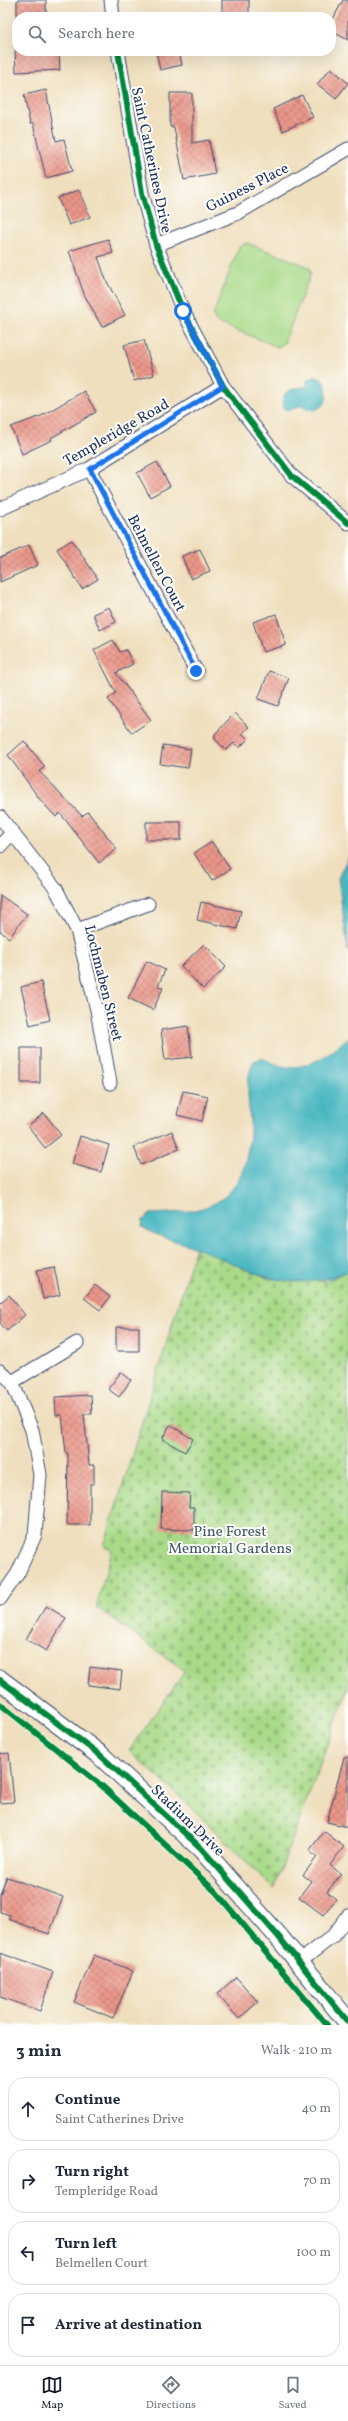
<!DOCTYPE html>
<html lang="en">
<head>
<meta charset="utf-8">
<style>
	body { margin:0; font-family:Vollkorn,serif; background:#f6f6f7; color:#1f2937 }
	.stop { position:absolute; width:12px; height:12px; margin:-9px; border:3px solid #1a73e8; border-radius:50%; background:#fff }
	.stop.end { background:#1a73e8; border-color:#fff; box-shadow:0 1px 4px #0008 }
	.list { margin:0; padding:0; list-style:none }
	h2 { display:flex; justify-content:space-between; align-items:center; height:52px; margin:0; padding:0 16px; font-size:17px }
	h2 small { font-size:13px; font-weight:400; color:#747a83 }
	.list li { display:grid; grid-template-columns:26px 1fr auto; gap:12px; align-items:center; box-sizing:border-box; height:64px; margin:0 8px 8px; padding:0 8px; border:1px solid #e0e1e3; border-radius:16px }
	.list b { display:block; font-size:15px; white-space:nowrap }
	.list p { margin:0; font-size:13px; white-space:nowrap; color:#747a83 }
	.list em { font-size:13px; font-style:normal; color:#747a83 }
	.icon { flex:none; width:22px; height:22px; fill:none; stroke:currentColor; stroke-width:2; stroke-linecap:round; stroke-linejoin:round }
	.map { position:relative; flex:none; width:348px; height:2025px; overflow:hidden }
	.search { position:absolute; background:#fff; box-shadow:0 4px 16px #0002; left:12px; right:12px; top:12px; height:44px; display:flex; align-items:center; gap:10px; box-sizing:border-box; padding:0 14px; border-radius:16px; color:#747a83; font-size:15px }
	.sheet { height:340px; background:#fff }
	nav { display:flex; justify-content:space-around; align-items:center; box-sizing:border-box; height:56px; border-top:1px solid #e0e1e3; background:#fff; font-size:11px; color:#747a83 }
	nav a { display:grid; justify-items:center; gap:2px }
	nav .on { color:#111827 }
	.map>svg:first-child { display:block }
	.cemetery { fill:url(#cemetery-stones); stroke:#628473 }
	.pitch { fill:#a9da88; stroke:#628473 }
	.water { fill:#49b7c1; stroke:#327390 }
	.building { fill:url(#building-cross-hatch) }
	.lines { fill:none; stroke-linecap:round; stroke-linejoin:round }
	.street-casing { stroke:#3b496c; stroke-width:15 }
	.secondary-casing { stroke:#3b496c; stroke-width:21 }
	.street { stroke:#fff; stroke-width:13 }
	.secondary { stroke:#fff; stroke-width:19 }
	.cycleway-casing { stroke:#fdfcf7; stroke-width:8 }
	.cycleway { stroke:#00873e; stroke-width:6 }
	.route { stroke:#1a73e8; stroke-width:5 }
	.labels { text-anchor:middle; stroke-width:4; stroke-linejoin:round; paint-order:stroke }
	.street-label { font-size:15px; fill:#1b2f5e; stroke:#fdfcf7 }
	.park-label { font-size:15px; fill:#3e5a68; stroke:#fdfcf7 }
</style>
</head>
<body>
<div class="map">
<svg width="348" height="2025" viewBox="0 0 348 2025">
	<defs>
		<pattern id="cemetery-stones" width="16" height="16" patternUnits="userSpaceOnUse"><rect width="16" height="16" fill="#a9da88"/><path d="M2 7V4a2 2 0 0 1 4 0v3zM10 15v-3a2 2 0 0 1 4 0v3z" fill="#91bb78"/></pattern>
		<pattern id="building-cross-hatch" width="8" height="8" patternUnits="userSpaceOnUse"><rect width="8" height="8" fill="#ec9689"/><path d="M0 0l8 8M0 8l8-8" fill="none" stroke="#be7b73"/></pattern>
	</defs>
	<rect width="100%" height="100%" fill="#fdfcf7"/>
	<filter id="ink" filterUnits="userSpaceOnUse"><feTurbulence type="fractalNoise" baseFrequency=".025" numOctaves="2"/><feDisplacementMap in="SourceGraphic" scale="8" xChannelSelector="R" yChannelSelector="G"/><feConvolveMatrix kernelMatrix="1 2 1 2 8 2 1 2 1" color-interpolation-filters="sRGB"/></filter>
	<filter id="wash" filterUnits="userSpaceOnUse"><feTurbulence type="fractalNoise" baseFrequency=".012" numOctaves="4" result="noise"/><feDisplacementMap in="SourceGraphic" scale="16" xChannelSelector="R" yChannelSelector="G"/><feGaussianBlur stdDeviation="0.9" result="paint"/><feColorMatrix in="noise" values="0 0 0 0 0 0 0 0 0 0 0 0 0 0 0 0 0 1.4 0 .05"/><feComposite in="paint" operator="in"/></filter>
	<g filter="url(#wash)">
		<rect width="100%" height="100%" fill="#efdfbe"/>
		<path class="cemetery" d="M196 1247 270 1279 326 1281 348 1271V1688L274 1889 189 1805 129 1751 185 1671 96 1607 112 1551 104 1546Z"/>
		<path class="pitch" d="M247 243 309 267 311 273 284 343 278 347 216 322 213 315 239 247Z"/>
		<path class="water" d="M314 377C328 378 329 394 324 405L315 410C301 409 306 401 291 410L285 409C277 392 294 387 307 387V380Z
			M348 857V951L338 878Z
			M348 1037V1271C286 1298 252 1269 196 1248 176 1240 161 1239 142 1227L143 1220 149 1214C192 1212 231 1212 245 1163 248 1149 251 1135 250 1121 249 1100 244 1080 254 1061L261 1058C270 1061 282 1068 291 1067 313 1067 334 1051 348 1037Z"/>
		<g id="blocks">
			<path class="building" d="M17 0H46V16L17 17Z
				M222 0H249V17H222Z
				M343 0H348V40L331 31V23Z
				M15 51 59 53 60 70 16 72Z
				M156 51H179L182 65 160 70Z
				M331 68 348 83 336 99 317 84Z
				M46 90 56 141 64 139 72 171 46 178 33 124H30L24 95Z
				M170 93H192V143L209 140 215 174 184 180 174 127H170Z
				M302 95 313 117 283 131 273 109Z
				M79 190 90 217 69 225 58 198Z
				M108 239 113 253 98 257 106 280 125 315 102 327 84 294 69 251Z
				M144 340 154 375 134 381 124 345Z
				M84 391 96 412 51 438 52 440 22 454 11 427 41 416Z
				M157 462 170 486 150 497 137 473Z
				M72 540 98 579 82 589 57 549Z
				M29 545 38 565 0 582V558Z
				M200 549 210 571 191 579 182 556Z
				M109 607 116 622 100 630 93 614Z
				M276 614 286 645 263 652 253 622Z
				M113 640 120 652 126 650 133 664 116 673 151 720 132 733 108 699 116 693 94 650Z
				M269 671 289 678 278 706 258 699Z
				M235 713 249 727 242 733 248 739 239 748 234 743 226 750 215 739V734Z
				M24 741 45 767 39 771 82 816 88 812 117 849 99 863 60 813 56 817 41 801 8 755Z
				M163 745 191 749 188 768 160 764Z
				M146 822H181V840H146Z
				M212 842 230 869 212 881 194 853Z
				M0 895 27 914 9 938 0 931Z
				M201 902 241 911 237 929 197 920Z
				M204 944 226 967 203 989 181 966Z
				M147 961 165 970 158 986 163 988 153 1010 128 998Z
				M41 982 50 1020 30 1025 21 987Z
				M188 1026 192 1057 165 1060 161 1030Z
				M21 1048H40V1083H21Z
				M183 1091 208 1096 202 1121 177 1115Z
				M44 1113 61 1135 45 1148 28 1126Z
				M172 1131 179 1149 141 1165 134 1147Z
				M80 1136 109 1145 101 1172 72 1164Z
				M54 1267 60 1295 43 1299 37 1270Z
				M95 1285 110 1297 100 1310 84 1298Z
				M9 1295 25 1315 7 1331 0 1323V1303Z
				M116 1327H139V1351H116Z
				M121 1372 131 1380 119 1397 108 1389Z
				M91 1395 92 1414H84L89 1465H94V1484H90V1525H67L68 1453H66L62 1415H56L55 1397Z
				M170 1425 193 1439 185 1452 162 1439Z
				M162 1492 190 1493 189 1507H194V1530L161 1529Z
				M46 1606 66 1618 46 1651 26 1639Z
				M90 1667 122 1671 120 1689 88 1685Z
				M9 1753 14 1802 0 1803V1754Z
				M344 1757H348V1827L327 1822Z
				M324 1831 344 1847 330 1865 341 1874 327 1892 336 1899 323 1915 299 1897 311 1881 303 1875 317 1857 309 1851Z
				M7 1877 63 1897 49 1934 8 1919 10 1915 0 1912V1894Z
				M0 1953 53 1972 40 2011 0 1997Z
				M94 1955 133 1971 113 2018 74 2002Z
				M236 1977 258 2002 239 2019 217 1994Z"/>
		</g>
	</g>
	<g filter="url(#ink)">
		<use href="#blocks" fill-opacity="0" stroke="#3b496c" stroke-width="1"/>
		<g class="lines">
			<defs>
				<path id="street" d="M111 0 113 17
					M118 51 142 193 156 245 183 311 223 386 292 476 348 523
					M156 245 238 213 348 149
					M89 469 196 671
					M0 509 89 469 223 386
					M0 817 56 889 77 930 97 1010 110 1083
					M0 846 13 832
					M77 930 148 904
					M0 1371 12 1382 32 1430 40 1475 35 1535 18 1573 0 1599
					M12 1382 77 1343
					M299 1962 333 1936 348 1916"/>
				<path id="secondary" d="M0 1680 100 1755 201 1848 278 1936 348 2022"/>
			</defs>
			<use href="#street" class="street-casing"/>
			<use href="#secondary" class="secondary-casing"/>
			<use href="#street" class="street"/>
			<use href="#secondary" class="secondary"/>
			<defs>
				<path id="cycleway" d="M118 51 142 193 156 245 183 311 223 386 292 476 348 523
					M0 1680 100 1755 201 1848 278 1936 348 2022
					M0 1704 101 1785 216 1892 327 2025"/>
			</defs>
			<use href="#cycleway" class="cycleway-casing"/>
			<use href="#cycleway" class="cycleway"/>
		</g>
	</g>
	<g class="lines" filter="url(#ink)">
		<path class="route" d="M183 311 223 386 90 469 196 671"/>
	</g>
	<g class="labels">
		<g class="street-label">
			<text transform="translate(152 160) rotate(78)" y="5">Saint Catherines Drive</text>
			<text transform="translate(247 187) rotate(-27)" y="5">Guiness Place</text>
			<text transform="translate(116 432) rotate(-30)" y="5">Templeridge Road</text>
			<text transform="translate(157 563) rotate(62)" y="5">Belmellen Court</text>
			<text transform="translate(104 983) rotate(76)" y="5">Lochmaben Street</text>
			<text transform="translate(188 1820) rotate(44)" y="5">Stadium Drive</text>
		</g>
		<g class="park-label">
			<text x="230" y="1536">Pine Forest<tspan x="230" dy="17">Memorial Gardens</tspan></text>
		</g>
	</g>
</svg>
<div class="stop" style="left:183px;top:311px"></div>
<div class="stop end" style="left:196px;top:671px"></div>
<div class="search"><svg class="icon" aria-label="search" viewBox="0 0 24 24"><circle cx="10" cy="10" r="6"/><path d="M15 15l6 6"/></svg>Search here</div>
</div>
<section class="sheet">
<h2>3 min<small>Walk · 210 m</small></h2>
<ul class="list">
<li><svg class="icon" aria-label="ahead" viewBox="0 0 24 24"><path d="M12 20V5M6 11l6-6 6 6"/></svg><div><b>Continue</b><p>Saint Catherines Drive</p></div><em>40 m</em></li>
<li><svg class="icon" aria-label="right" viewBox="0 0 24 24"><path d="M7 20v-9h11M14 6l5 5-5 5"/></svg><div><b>Turn right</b><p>Templeridge Road</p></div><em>70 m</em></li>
<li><svg class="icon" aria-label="left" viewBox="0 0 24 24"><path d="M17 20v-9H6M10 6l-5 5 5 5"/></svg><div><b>Turn left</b><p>Belmellen Court</p></div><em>100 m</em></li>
<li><svg class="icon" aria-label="arrive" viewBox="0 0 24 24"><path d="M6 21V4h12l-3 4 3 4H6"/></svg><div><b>Arrive at destination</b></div></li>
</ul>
</section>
<nav>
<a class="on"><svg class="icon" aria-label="map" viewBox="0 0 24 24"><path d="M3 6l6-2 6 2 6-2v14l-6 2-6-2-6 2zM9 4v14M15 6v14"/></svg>Map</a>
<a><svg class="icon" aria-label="directions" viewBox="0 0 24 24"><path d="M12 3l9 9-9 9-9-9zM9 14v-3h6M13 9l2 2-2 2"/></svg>Directions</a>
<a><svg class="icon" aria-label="saved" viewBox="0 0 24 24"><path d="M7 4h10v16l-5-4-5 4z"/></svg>Saved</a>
</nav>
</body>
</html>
